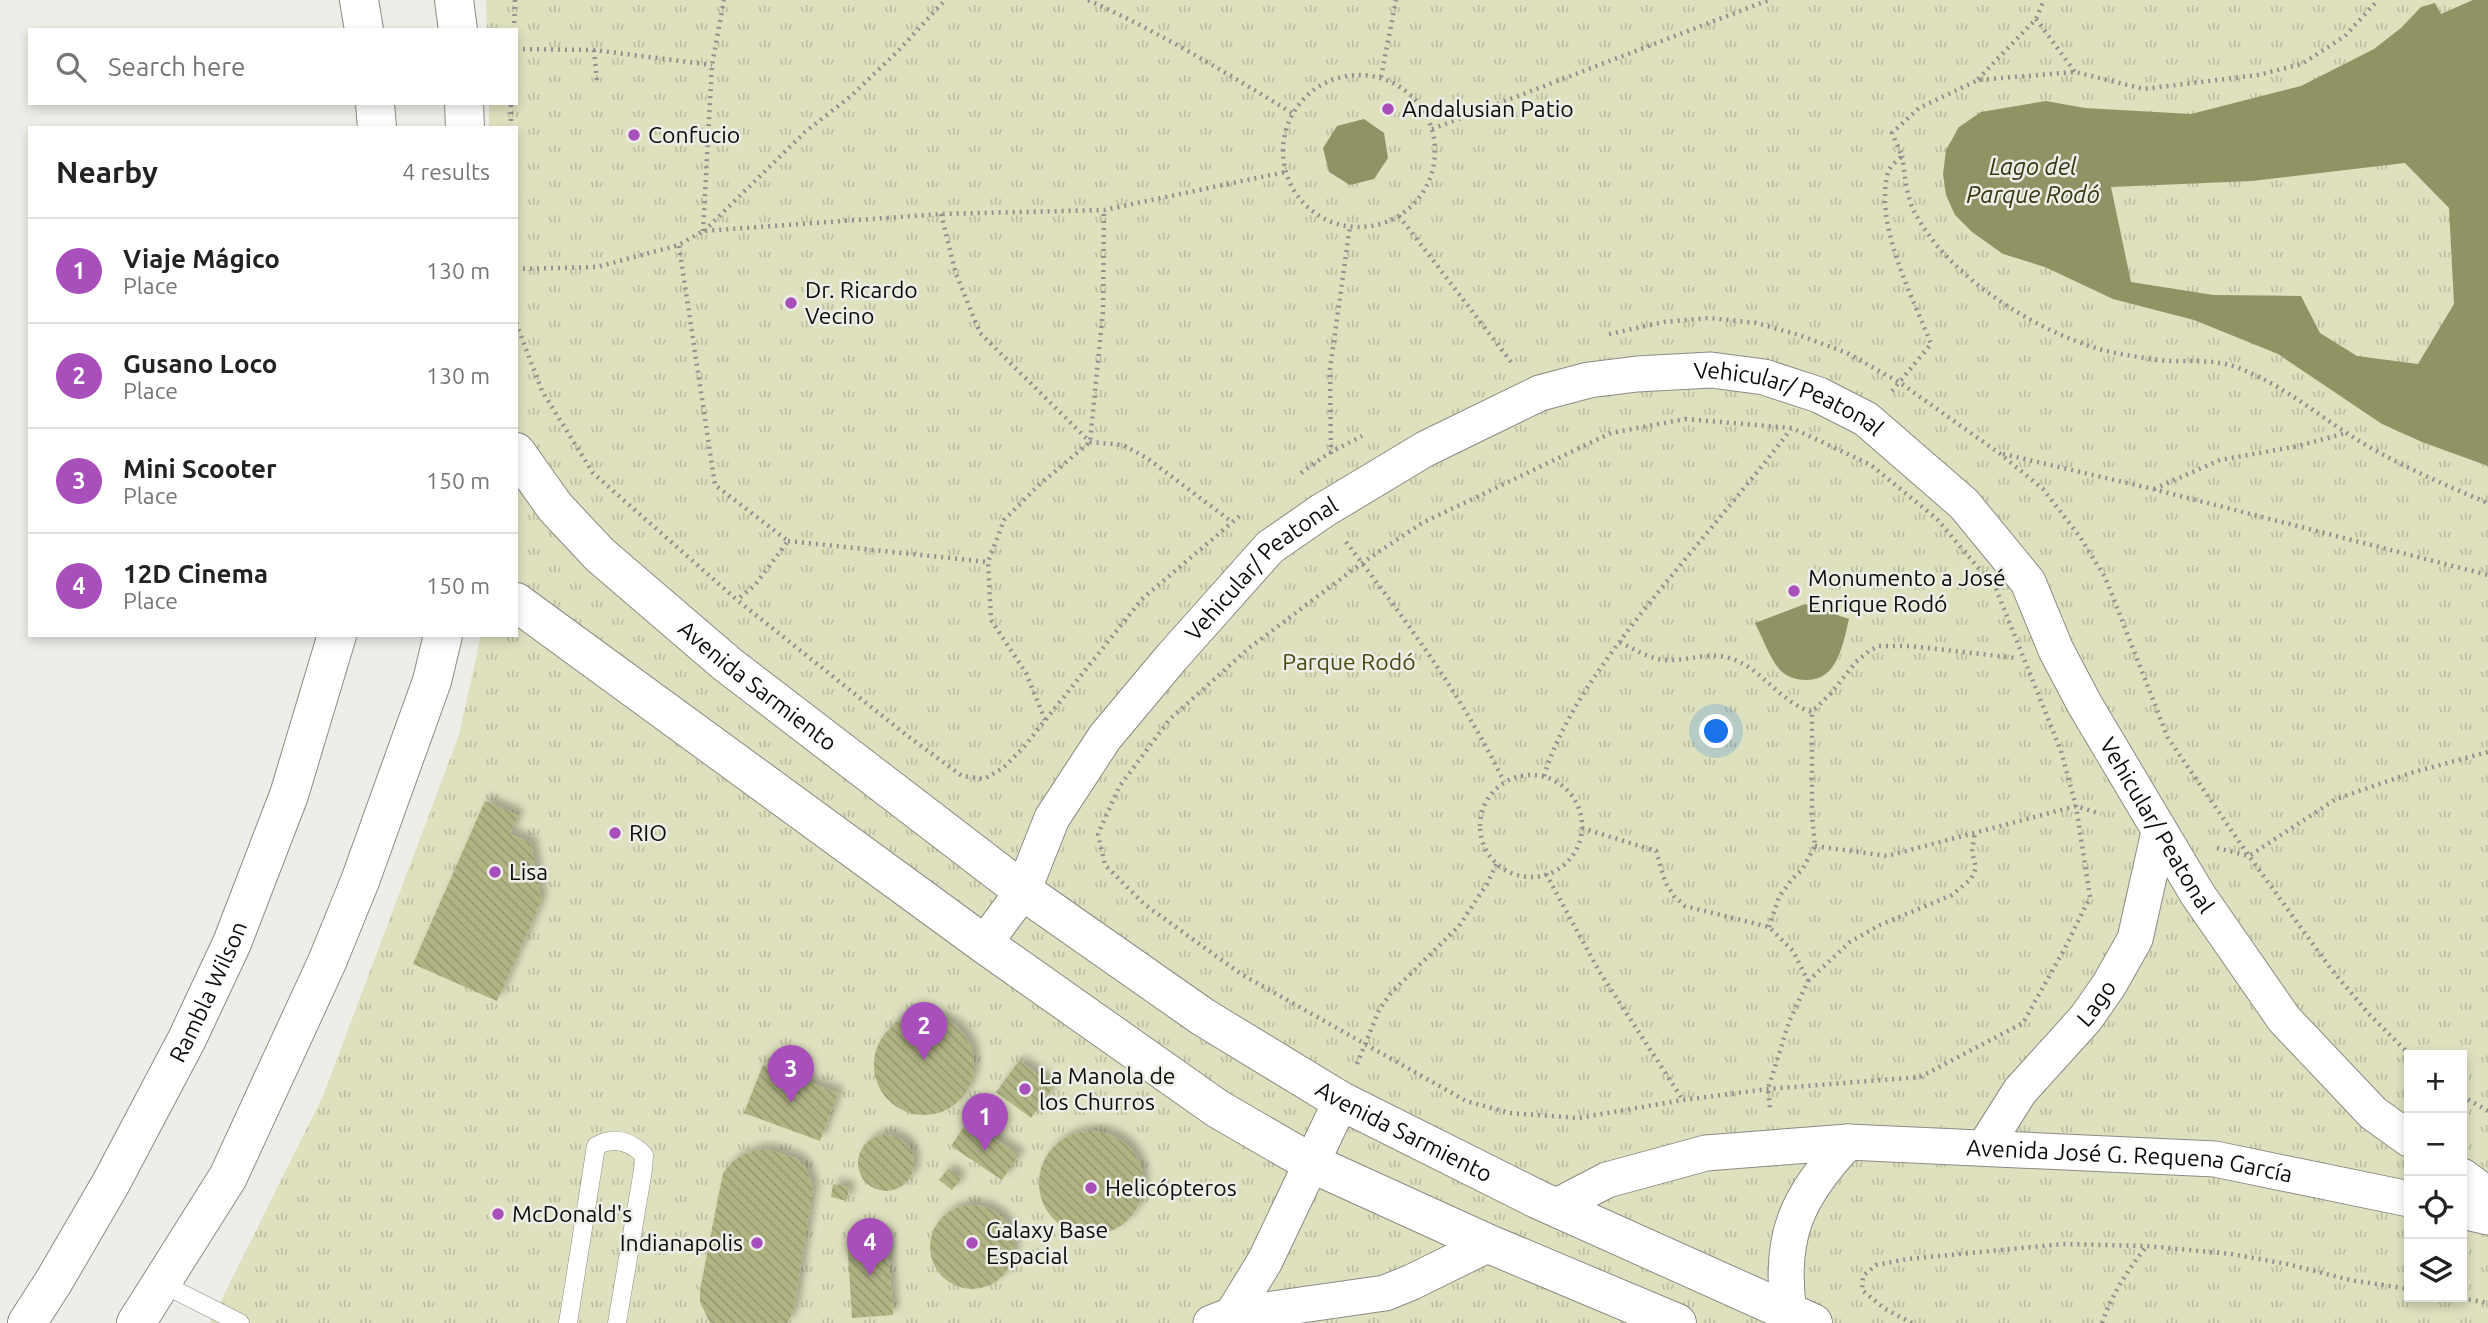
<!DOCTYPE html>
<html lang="en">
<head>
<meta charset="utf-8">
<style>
	body { margin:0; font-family:Ubuntu,sans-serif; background:#f2f2f2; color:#222 }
	.controls { position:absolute; right:21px; bottom:21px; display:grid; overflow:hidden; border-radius:0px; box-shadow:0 4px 10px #0003 }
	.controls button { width:63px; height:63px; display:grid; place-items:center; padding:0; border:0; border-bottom:2px solid #e0e0e0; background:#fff; color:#222; font:35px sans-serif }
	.you { position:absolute; left:1717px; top:732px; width:24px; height:24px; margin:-18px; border:5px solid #fff; border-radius:50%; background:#1a73e8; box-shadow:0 0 0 10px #1a73e833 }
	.badge { display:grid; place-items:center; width:46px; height:46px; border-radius:50%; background:#a84fbc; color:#fff; font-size:23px; font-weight:700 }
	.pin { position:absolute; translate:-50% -58px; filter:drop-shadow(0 2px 4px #0008) }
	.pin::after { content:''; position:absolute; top:37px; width:24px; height:21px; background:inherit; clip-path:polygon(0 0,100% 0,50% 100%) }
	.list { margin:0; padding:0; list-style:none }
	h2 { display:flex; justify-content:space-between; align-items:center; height:91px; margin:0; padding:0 28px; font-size:30px }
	h2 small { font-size:23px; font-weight:400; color:#767676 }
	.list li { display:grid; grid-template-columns:46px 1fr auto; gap:21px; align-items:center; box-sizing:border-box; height:105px; padding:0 28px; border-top:2px solid #e0e0e0 }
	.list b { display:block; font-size:26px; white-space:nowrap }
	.list p { margin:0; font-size:23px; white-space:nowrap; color:#767676 }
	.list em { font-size:23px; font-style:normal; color:#767676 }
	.icon { flex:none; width:38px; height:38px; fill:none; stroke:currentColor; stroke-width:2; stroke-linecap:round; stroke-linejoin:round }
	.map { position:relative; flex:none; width:2488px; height:1323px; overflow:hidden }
	.search { position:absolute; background:#fff; box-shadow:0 4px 10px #0003; left:28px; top:28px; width:490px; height:77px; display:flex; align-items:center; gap:18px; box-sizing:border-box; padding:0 24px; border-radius:0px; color:#767676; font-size:26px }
	.panel { position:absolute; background:#fff; box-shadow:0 4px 10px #0003; left:28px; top:126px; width:490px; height:511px; border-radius:0px }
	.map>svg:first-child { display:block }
	.park { fill:url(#park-tufts); fill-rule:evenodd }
	.water { fill:#929365; fill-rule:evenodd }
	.building { fill:url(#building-back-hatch); filter:url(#shadow) }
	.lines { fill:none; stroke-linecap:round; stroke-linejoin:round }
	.lane-casing { stroke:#8b8b86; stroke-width:19 }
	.street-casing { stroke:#8b8b86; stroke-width:37 }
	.secondary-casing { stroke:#8b8b86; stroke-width:40 }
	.primary-casing { stroke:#8b8b86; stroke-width:40 }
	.path { stroke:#91928e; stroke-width:4.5; stroke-dasharray:2 5; stroke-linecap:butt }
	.lane { stroke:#fff; stroke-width:18 }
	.street { stroke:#fff; stroke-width:35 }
	.secondary { stroke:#fff; stroke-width:38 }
	.primary { stroke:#fff; stroke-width:38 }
	.poi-dot { fill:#a84fbc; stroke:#edeee8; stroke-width:2.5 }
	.labels { text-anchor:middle; stroke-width:5; stroke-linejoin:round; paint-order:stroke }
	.poi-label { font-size:23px; fill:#0c0c0a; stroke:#edeee8; text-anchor:start }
	.street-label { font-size:23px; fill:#0c0c0a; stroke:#edeee8 }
	.park-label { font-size:23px; fill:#48480f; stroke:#edeee8 }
	.water-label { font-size:24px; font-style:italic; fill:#363710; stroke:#edeee8 }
</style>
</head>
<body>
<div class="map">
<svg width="2488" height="1323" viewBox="0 0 2488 1323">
	<defs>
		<pattern id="park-tufts" width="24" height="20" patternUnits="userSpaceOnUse" patternTransform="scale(1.75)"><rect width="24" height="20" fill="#dee0be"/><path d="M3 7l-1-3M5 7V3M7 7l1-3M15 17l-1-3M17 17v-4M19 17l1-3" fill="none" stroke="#bdbfa2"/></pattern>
		<pattern id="building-back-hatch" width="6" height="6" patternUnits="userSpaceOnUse" patternTransform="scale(1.75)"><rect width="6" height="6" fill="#b2b484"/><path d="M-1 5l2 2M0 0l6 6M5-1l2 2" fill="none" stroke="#989a71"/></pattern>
		<filter id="shadow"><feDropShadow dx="6" dy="-6" stdDeviation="3.5" flood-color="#0004"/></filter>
	</defs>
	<rect width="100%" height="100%" fill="#edeee8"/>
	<path class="park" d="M486 0H2488V1323H210L323 1096 459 735 481 635H516V128H489V103H516V30H487ZM2409 1055H2462V1297H2409Z"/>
	<path class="water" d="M2473 0H2488V466L2422 442 2382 424 2278 354 2194 320 2113 299 2045 267 2003 254 1972 232 1955 215 1946 195 1943 174 1946 150 1959 127 1981 112 2046 101 2085 108 2191 114 2301 86 2374 49 2401 28 2421 7 2435 3 2441 14ZM2405 163 2449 208 2454 304 2418 364 2357 356 2320 333 2301 296 2213 295 2131 282 2111 187 2252 181Z
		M1364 119 1384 133 1388 158 1374 179 1350 185 1329 172 1323 148 1337 126Z
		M1805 604 1849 619C1843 643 1838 681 1806 680 1797 680 1787 677 1781 671 1769 658 1763 638 1755 623Z"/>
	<path class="building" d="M485 801 518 815 510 834 531 843 541 901 497 1001 413 964Z
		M874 1065a50 50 0 1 1 100 0a50 50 0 1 1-100 0Z
		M1019 1061 1054 1086 1031 1118 996 1092Z
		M763 1065 838 1093 820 1141 744 1113Z
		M968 1121 1019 1155 1002 1180 951 1146Z
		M1039 1183a52 52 0 1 1 104 0a52 52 0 1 1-104 0Z
		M858 1163a28 28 0 1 1 56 0a28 28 0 1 1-56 0Z
		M767 1149 795 1158 805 1166 813 1187 794 1308 788 1323H710L700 1302V1290L723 1173 732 1162 743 1155 756 1150Z
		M948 1169 961 1179 952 1190 939 1180Z
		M833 1184 849 1187 847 1201 831 1197Z
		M930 1247a42 42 0 1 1 84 0a42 42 0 1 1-84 0Z
		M887 1234 893 1315 852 1318 847 1237Z"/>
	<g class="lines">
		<defs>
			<path id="lane" d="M163 1284 240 1323
				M568 1323 596 1146C614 1136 630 1141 644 1155L643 1170 617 1323"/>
			<g id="street">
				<path id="s1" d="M984 944 1023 891 1052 818 1105 737 1172 657 1270 547 1322 511 1425 449 1540 393 1589 380 1637 374 1711 370 1764 377 1819 395 1866 419 1964 504 2028 582 2056 650 2085 705 2198 895 2284 1019 2373 1113 2409 1139"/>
				<path id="s2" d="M1984 1148 2020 1091 2086 1018 2109 985 2135 939 2159 832"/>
				<path d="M2462 1176 2488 1195"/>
				<path id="s3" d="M1555 1207 1607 1180 1706 1153 1848 1142 2215 1159 2409 1199"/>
				<path d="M2462 1211 2488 1217"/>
				<path d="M1789 1312C1778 1237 1797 1196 1848 1142"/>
				<path d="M1232 1315 1265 1261 1341 1101"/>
				<path d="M1211 1323 1232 1315 1385 1293 1412 1282 1489 1244"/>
			</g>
			<g id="secondary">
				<path id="s4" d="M516 452 555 507 600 555 727 664 1023 891 1203 1017 1341 1101 1539 1200 1813 1323"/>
				<path d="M516 602 984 944 1218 1109 1313 1164 1489 1244 1677 1323"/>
			</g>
			<g id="primary">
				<path d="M359 0 364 30"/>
				<path d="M454 0 458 30"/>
				<path d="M375 103 377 128"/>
				<path d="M464 103 465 128"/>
				<path id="s5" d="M27 1323 54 1281 111 1183 187 1039 232 943 289 795 337 635"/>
				<path d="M136 1323 228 1177 327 962 360 881 432 681 443 635"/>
			</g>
		</defs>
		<use href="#lane" class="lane-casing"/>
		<use href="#street" class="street-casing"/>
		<use href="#secondary" class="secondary-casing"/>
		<use href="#primary" class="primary-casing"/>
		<path class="path" d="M1088 0C1159 32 1225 72 1292 113
			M2036 19 2075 72
			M514 30 515 0
			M516 49 594 50 712 65
			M594 50 597 81
			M1283 151a76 76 0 1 1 152 0a76 76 0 1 1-152 0Z
			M1381 77 1396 0
			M1978 79 2036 19 2044 0
			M511 128V103
			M1432 129 1769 0
			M1902 156C1905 173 1906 197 1915 213 1948 276 2032 329 2099 349 2116 354 2134 356 2151 359 2180 364 2207 357 2236 367 2277 382 2309 408 2345 432 2389 461 2440 483 2488 503
			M941 214 956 274 980 333 1090 442 1123 445 1147 458 1232 522
			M1399 216 1512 363
			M703 231 712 65 724 0
			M704 231 805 132 851 96 899 50 945 0
			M679 246 715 485 788 541 755 585 737 600
			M516 269 597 267 679 245 703 231 941 214 1104 210 1285 172
			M516 323 542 391 593 473 737 600 905 734 962 776 984 779 1003 768 1023 748 1142 599 1242 514
			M1609 334 1664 322 1709 318 1756 323 1799 335 1847 353 1899 382 1999 453 2043 489 2080 537 2105 577 2168 738 2249 856 2331 969 2369 1014 2410 1055
			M1892 391 1931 344C1912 295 1874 225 1888 172 1890 166 1897 161 1902 156L1892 133 1919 108 1978 80 2075 72 2144 89 2258 75 2302 64 2345 36 2378 0
			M1685 419 1792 428 1871 465 1937 519 1996 589 2061 751 2076 806 2090 897 2065 948 2023 1023 1920 1077 1768 1089 1683 1100 1578 1118 1510 1113 1466 1101 1241 974 1144 904 1105 865 1098 834 1119 787 1170 719 1249 648 1362 563 1422 523 1611 433Z
			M1331 454 1330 369 1350 226
			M2003 454 2153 489 2488 575
			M1301 473 1329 453 1362 436
			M2154 489 2220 460 2298 446 2346 433
			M788 541 988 562
			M1346 542C1404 618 1463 696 1504 782
			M1620 642C1636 650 1652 661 1671 660 1688 660 1708 653 1725 657 1760 664 1778 702 1812 712L1831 693 1856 662 1869 651 1879 646H1910L2016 658
			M1045 720 1026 673 991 620 988 562 1004 520 1039 485 1090 442 1103 311 1104 210
			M1480 826a51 51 0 1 1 102 0a51 51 0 1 1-102 0Z
			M1544 776C1563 716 1601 666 1639 616 1689 553 1742 493 1791 429
			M1582 828 1656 851 1665 882 1674 896 1685 906 1769 927 1793 951 1808 981 1789 1022 1768 1089 1770 1108
			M1815 846 1887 856 2076 806 2101 814
			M2217 848 2249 856 2336 799 2414 772 2488 752
			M1546 874 1599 971 1683 1100
			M1769 927 1779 897 1792 879 1802 870 1815 846 1812 815V712
			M1808 981 1850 942 1880 925 1952 895 1971 879 1976 868 1972 852 1975 832
			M1357 1064 1379 1010 1391 993 1459 926 1487 884 1497 863
			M2462 1096 2488 1111
			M2455 1297 2488 1303
			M1912 1323 1885 1309 1862 1290 1863 1276 1876 1265 1908 1259 2063 1244 2147 1246 2231 1254 2287 1264 2350 1280 2409 1289
			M2102 1323C2112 1294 2127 1271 2146 1247"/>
		<use href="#lane" class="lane"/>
		<use href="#street" class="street"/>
		<use href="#secondary" class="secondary"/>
		<use href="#primary" class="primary"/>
	</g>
	<g class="poi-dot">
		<circle cx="1388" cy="109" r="7"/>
		<circle cx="634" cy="135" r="7"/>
		<circle cx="791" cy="303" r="7"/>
		<circle cx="1794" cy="591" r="7"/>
		<circle cx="615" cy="833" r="7"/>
		<circle cx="495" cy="872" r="7"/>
		<circle cx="1025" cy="1089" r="7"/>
		<circle cx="1091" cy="1188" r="7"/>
		<circle cx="498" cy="1214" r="7"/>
		<circle cx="757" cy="1243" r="7"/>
		<circle cx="972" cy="1243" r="7"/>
	</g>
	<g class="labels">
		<g class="poi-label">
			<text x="1402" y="117">Andalusian Patio</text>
			<text x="648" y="143">Confucio</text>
			<text x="805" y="298">Dr. Ricardo<tspan x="805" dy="26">Vecino</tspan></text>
			<text x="1808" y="586">Monumento a José<tspan x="1808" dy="26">Enrique Rodó</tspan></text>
			<text x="629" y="841">RIO</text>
			<text x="509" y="880">Lisa</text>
			<text x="1039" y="1084">La Manola de<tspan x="1039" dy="26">los Churros</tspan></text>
			<text x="1105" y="1196">Helicópteros</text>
			<text x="512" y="1222">McDonald's</text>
			<text x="986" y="1238">Galaxy Base<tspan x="986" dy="26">Espacial</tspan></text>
			<text x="743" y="1251" text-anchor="end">Indianapolis</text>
		</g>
		<g class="street-label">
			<text dy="8" stroke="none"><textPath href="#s1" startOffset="1060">Vehicular/ Peatonal</textPath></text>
			<text dy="8" stroke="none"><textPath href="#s1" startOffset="472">Vehicular/ Peatonal</textPath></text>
			<text dy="8" stroke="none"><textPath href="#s4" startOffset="338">Avenida Sarmiento</textPath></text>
			<text dy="8" stroke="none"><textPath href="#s1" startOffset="1648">Vehicular/ Peatonal</textPath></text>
			<text dy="8" stroke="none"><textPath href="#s5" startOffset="378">Rambla Wilson</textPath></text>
			<text dy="8" stroke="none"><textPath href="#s2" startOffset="184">Lago</textPath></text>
			<text dy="8" stroke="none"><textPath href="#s4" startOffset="1125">Avenida Sarmiento</textPath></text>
			<text dy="8" stroke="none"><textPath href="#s3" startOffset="586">Avenida José G. Requena García</textPath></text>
		</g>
		<g class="park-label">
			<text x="1349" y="670">Parque Rodó</text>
		</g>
		<g class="water-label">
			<text x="2033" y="175">Lago del<tspan x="2033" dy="28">Parque Rodó</tspan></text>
		</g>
	</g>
</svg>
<div class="controls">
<button>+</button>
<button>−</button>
<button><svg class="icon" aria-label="locate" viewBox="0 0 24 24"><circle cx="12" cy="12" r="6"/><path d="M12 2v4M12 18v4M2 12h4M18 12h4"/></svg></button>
<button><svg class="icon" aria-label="layers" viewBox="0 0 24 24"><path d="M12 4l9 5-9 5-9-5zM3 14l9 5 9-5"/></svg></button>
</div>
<div class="you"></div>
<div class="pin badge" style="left:985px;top:1151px">1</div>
<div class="pin badge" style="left:924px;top:1060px">2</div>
<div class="pin badge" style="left:791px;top:1103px">3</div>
<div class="pin badge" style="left:870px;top:1276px">4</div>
<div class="search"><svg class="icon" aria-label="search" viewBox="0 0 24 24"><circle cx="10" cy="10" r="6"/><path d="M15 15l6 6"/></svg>Search here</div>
<section class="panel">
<h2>Nearby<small>4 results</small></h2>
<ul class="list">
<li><span class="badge">1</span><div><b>Viaje Mágico</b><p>Place</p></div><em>130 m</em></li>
<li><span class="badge">2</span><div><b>Gusano Loco</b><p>Place</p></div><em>130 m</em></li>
<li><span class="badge">3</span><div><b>Mini Scooter</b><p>Place</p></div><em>150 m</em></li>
<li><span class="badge">4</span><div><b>12D Cinema</b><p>Place</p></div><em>150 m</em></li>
</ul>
</section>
</div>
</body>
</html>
